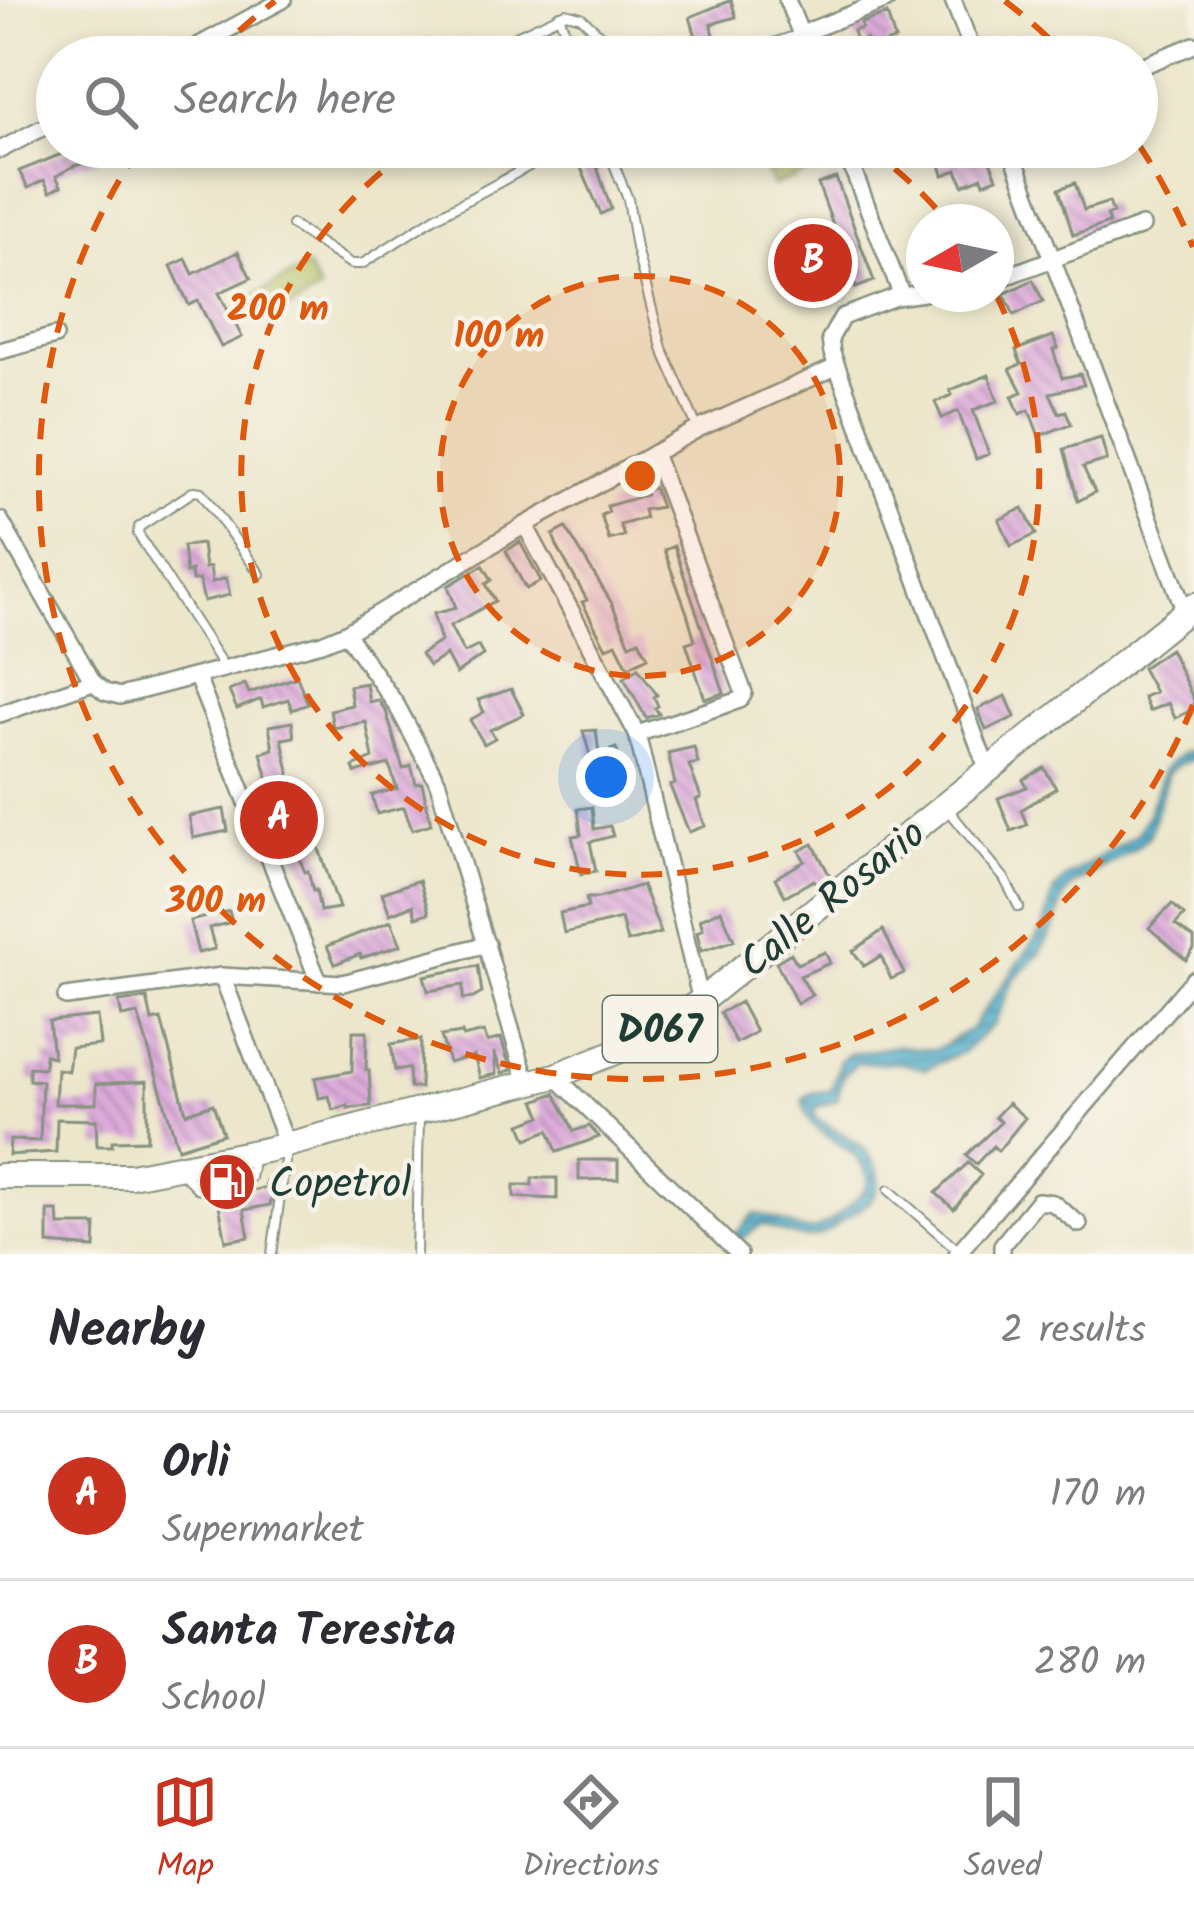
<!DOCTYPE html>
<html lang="en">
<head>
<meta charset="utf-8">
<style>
	body { margin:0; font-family:Kalam,sans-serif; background:#f2f2f3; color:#2b2b33 }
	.compass { position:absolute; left:906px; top:204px; width:108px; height:108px; border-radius:50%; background:#fff; box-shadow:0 6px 18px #0003; rotate:261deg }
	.you { position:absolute; left:606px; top:777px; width:42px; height:42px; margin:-30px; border:9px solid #fff; border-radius:50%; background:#1a73e8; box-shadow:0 0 0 18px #1a73e833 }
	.badge { display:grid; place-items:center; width:78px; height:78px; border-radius:50%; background:#c8321e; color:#fff; font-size:39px; font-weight:700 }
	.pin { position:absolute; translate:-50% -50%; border:6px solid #fff; box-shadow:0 3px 12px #0006 }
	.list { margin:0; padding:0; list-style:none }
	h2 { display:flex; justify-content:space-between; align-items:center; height:156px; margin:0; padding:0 48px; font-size:51px }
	h2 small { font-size:39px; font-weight:400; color:#7c7c81 }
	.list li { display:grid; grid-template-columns:78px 1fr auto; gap:36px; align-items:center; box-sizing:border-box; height:168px; padding:0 48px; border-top:3px solid #e1e1e2 }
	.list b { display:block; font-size:45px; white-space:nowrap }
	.list p { margin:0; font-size:39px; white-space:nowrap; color:#7c7c81 }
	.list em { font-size:39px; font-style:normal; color:#7c7c81 }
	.icon { flex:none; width:66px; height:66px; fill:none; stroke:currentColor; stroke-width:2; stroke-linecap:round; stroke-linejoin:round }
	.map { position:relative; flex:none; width:1194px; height:1254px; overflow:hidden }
	.search { position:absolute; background:#fff; box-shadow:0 6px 18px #0003; left:36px; right:36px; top:36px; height:132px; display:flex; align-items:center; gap:30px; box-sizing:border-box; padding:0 42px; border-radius:66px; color:#7c7c81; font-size:45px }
	.sheet { height:492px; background:#fff }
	nav { display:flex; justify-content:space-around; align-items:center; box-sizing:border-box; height:168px; border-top:3px solid #e1e1e2; background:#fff; font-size:33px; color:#7c7c81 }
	nav a { display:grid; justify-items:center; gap:6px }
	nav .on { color:#c8321e }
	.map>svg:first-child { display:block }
	.green { fill:#b2c164; stroke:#687f4c; stroke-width:3 }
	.water { fill:url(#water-rules); stroke:#377680; stroke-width:3 }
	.building { fill:url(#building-back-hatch) }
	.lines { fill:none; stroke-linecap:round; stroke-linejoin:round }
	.lane-casing { stroke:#869280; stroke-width:12 }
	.street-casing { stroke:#869280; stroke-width:20 }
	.primary-casing { stroke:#869280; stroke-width:28 }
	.lane { stroke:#fff; stroke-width:8 }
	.street { stroke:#fff; stroke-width:15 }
	.primary { stroke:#fff; stroke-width:24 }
	.ring { fill:none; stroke:#de580e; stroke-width:6; stroke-dasharray:21 15 }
	.labels { text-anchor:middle; stroke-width:9; stroke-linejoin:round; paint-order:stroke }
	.shield { fill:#f7f3e8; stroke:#60746a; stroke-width:3 }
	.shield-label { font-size:39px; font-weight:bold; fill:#1f3d34 }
	.street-label { font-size:42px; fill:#1f3d34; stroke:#f7f3e8 }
	.poi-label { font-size:42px; fill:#1f3d34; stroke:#f7f3e8; text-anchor:start }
	.centre { fill:#de580e; stroke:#f7f3e8; stroke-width:6 }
	.ring-label { font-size:36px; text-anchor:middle; font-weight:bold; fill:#de580e; stroke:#f7f3e8; stroke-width:9; stroke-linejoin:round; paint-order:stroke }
</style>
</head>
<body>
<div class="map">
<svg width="1194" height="1254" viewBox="0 0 1194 1254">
	<defs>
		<pattern id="water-rules" width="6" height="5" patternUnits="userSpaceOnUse" patternTransform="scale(3)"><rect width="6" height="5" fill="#4faecd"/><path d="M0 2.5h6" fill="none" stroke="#418fa7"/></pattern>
		<pattern id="building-back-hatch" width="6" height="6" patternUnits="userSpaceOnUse" patternTransform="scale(3)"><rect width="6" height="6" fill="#deacdc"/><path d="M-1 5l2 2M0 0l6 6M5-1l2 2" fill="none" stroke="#b38db3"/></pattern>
	</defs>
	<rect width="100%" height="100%" fill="#f7f3e8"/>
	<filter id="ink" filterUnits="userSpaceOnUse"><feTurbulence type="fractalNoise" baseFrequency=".00833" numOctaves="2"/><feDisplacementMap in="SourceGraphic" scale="24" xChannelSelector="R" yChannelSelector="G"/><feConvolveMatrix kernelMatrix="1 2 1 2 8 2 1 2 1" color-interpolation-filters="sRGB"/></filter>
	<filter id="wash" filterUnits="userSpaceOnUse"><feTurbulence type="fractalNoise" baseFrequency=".004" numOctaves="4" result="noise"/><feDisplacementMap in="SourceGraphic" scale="48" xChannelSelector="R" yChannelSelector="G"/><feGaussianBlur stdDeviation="2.7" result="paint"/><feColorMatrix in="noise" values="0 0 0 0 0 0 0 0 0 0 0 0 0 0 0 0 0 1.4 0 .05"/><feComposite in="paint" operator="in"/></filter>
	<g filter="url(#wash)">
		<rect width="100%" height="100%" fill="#ece6cb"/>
		<path class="green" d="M757 147H819L826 166 772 186Z
			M307 267 320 291 268 321 254 296Z"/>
		<path class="water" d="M1194 751V759L1179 764 1168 773 1149 836 1134 849 1072 886 1064 896 1055 926 1039 955 1015 978 994 1024 963 1052 926 1069 902 1063H857L843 1075 837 1100 814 1108 815 1116C832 1132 855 1135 869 1155 891 1185 874 1201 849 1216 835 1224 826 1237 807 1238 794 1238 775 1229 762 1224L739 1241 734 1236 754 1214C799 1219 799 1251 845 1209 856 1199 865 1195 869 1179 851 1133 808 1144 803 1099L812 1093 831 1091 840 1061 850 1054 897 1046 935 1050 971 1029 1043 929 1054 891 1066 878 1137 834 1148 815 1164 769 1183 753Z"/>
		<g id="blocks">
			<path class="building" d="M731 0 736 17 711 24 714 35 697 40 690 17Z
				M887 14 895 40 887 42 891 54 871 57 866 39 856 42 853 31 862 28 861 23Z
				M79 147H96L100 160 74 166 56 176 61 186 50 192 44 180 28 188 19 171Z
				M959 147H984L997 178 984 183 982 177 963 185 957 170 943 175 940 164 963 157Z
				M593 155 611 209 601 214 578 161Z
				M836 178 874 281 856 288 818 184Z
				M1075 183 1084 210 1109 202 1113 213 1107 215 1109 223 1073 235 1059 189Z
				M238 252 251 278 219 293 242 337 221 347 198 301 189 305 171 266 186 259 193 274Z
				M1033 280 1043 301 1014 315 1004 294Z
				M1053 336 1058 348 1053 350 1062 378 1080 374 1084 385 1050 393 1059 413 1066 411 1071 424 1039 436 1029 410 1020 414 1012 396 1022 392 1010 369 1021 364 1016 350Z
				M989 375 998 401 973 410 989 454 976 459 958 411 942 418 935 402 952 395 950 390Z
				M1101 438 1107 460 1083 467 1095 492 1078 501 1064 449Z
				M654 488 661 507 643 510 645 518 620 525 624 536 609 540 601 515 609 512 607 506 646 495 645 490Z
				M1023 508 1036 534 1011 546 999 520Z
				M566 528 611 602 630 644 639 640 648 657 628 667 616 643 606 648 582 602 587 600 557 546 553 535Z
				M520 542 541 581 526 589 506 551Z
				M202 544 205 568 210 567 212 582 226 578 230 595 204 601 199 580 192 581 191 571 186 573 183 546Z
				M674 546 724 693 705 699 686 643 695 640 687 613 664 550Z
				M483 565 492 580 486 584 495 601 450 626 464 653 478 646 483 655 456 674 446 655 429 666 421 654 441 641 433 614 456 608 448 586Z
				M1170 649 1194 700V709L1175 718 1168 703 1149 711 1143 697 1155 692 1142 668Z
				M638 668 657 695 654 697 658 706 655 708 659 714 646 718 624 678Z
				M297 677 308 704 292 710 288 699 263 707 261 699 237 709 229 691 245 684 249 693Z
				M366 683 369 702 378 700 386 711 403 769 411 766 416 784 422 783 431 824 412 830 404 807 377 814 372 795 397 789 389 764 355 773 353 767 373 758 366 722 333 728 330 710 352 705 349 686Z
				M511 689 524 714 490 730 495 738 484 744 470 720 484 712 478 700Z
				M1006 696 1015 717 986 730 978 709Z
				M292 722 294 737 282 739 293 790 302 786 310 832 313 831 339 908 320 911 316 890 313 891 308 871 305 872 296 851 282 811 266 816 261 800 273 797 261 753 273 749 269 726Z
				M596 730 599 754 616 748 625 775 598 783 583 731Z
				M694 747 698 763 689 765 701 798 696 800 705 826 689 832 670 786 675 784 668 753Z
				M1044 768 1056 788 1021 810 1027 825 1011 831 998 798 1027 787 1023 780Z
				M592 807 594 829 610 826 613 836 590 842 596 871 581 874 572 836 581 835 578 809Z
				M224 809 228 831 193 838 189 816Z
				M813 844 830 876 818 886 814 880 785 896 775 878 805 861 799 851Z
				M419 880 429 913 416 917 413 905 390 914 382 893Z
				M642 885 661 933 627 942 621 919 564 933 560 913 588 907 586 898H599Z
				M1172 904 1184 915 1175 925 1194 938V949L1186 960 1149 928Z
				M721 910 734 940 701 951 697 932 703 929 700 919Z
				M229 911 232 922 209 928 215 949 198 953 190 921Z
				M391 921 401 945 361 958 360 954 335 964 327 946Z
				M883 930 904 973 891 979 881 956 864 966 853 951Z
				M825 952 830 963 800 976 812 995 797 1004 776 962 791 953 797 964Z
				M478 966 482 993 473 998 463 999V985L428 991 424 976Z
				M147 998 152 1021 161 1019 186 1113 213 1104 223 1134 178 1148 138 1014 122 1017 119 1002Z
				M740 1002 756 1032 736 1043 720 1013Z
				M97 1016 100 1045 71 1048 68 1071 57 1069 55 1104H96V1084L147 1081V1140L112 1141V1146H97L96 1120 57 1119 56 1152 9 1155 10 1140 40 1141 42 1081 29 1080V1067L44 1068 45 1055 53 1057 49 1021Z
				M353 1031H367L366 1070H369L371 1106 348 1108V1105L333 1110 329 1096 319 1098 315 1078 352 1071Z
				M484 1032 487 1042 501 1038 511 1070 502 1073 494 1052 496 1074 480 1078 474 1056 449 1063 441 1036 462 1033 463 1037Z
				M421 1039 420 1088H410L409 1068 395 1070 391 1044Z
				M555 1093 574 1131 589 1126 599 1137 557 1152 549 1130 527 1139 521 1124 542 1116 535 1101Z
				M1008 1103 1025 1118 998 1151 993 1146 976 1164 966 1155 1001 1122 995 1117Z
				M579 1160H618V1179L579 1180Z
				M968 1163 981 1175 954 1209 936 1193Z
				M532 1178H557V1199L514 1197V1185H532Z
				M234 1179 232 1188 238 1193 265 1188 266 1181 274 1183 270 1205 244 1210 249 1237 226 1241 218 1200 225 1191 215 1182Z
				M48 1211H58L59 1225H96L95 1248 48 1244Z"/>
		</g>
	</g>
	<g filter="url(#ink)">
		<use href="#blocks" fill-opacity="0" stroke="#869280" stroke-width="3"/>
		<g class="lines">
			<defs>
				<path id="lane" d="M559 15 574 57
					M470 57 566 13 581 17 624 57
					M733 57 800 34
					M607 147 628 199 636 248 662 348 698 429
					M234 149 238 147
					M292 225 351 264H362L434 218 564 147
					M224 667 138 534 139 527 194 491 201 492 260 574
					M946 807 1004 878 1019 907
					M179 1170 197 1188 217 1192
					M239 1185 250 1178 254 1155
					M889 1190 958 1250
					M272 1254 286 1153
					M416 1254 419 1118"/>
				<path id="street" d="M787 0 810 57
					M953 0 975 57
					M801 34 887 0
					M177 57 283 0
					M1137 68 1194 45
					M844 147 902 296
					M1010 147 1185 612
					M0 150 57 120
					M996 280 1142 226
					M924 293 895 297 842 317 830 339 832 353 988 771
					M0 351 55 336
					M0 520 93 682 105 692 120 696 322 643 346 633 525 525 698 429 836 367
					M525 525 637 734 701 1001
					M346 633 397 706 438 783 527 1083
					M197 678 319 982
					M0 714 93 682
					M637 734 740 700 744 693 654 453
					M222 976 287 1145
					M66 997 222 976 343 983 487 944
					M555 1076 739 1254
					M957 1254 1194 979
					M1002 1254V1245L1038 1201 1053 1203 1079 1224"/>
				<path id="primary" d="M0 1176H131L266 1150 555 1076 638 1043 701 1001 1194 605"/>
			</defs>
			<use href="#lane" class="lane-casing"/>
			<use href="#street" class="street-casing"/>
			<use href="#primary" class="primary-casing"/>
			<use href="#lane" class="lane"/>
			<use href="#street" class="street"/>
			<use href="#primary" class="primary"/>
		</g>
	</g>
	<circle cx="640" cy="476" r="200" fill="#de580e" fill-opacity=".12"/>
	<g class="ring">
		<circle cx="640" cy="476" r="200"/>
		<path d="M866 147A399 399 0 0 1 946 220M996 295A399 399 0 1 1 414 147"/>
		<path d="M1193 705A599 599 0 1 1 138 150M213 56A599 599 0 0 1 275 1M1005 1A599 599 0 0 1 1067 56M1139 145A599 599 0 0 1 1193 247"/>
	</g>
	<defs>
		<symbol id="fuel-disc" viewBox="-11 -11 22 22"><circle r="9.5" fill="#c8321e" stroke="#f7f3e8"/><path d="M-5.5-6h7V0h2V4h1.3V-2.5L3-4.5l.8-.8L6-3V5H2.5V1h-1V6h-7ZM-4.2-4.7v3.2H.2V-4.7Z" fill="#fff"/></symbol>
	</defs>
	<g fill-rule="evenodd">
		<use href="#fuel-disc" x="194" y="1149" width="66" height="66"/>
	</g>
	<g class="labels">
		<rect class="shield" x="603" y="996" width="114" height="66" rx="9"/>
		<g class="shield-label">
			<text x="660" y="1043">D067</text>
		</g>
		<g class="street-label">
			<text transform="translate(831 897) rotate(-39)" y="15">Calle Rosario</text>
		</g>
		<g class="poi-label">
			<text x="269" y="1197">Copetrol</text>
		</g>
	</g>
	<circle cx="640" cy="476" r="18" class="centre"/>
	<g class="ring-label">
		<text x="278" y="320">200 m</text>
		<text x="499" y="347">100 m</text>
		<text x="216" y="912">300 m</text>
	</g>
</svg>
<svg class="compass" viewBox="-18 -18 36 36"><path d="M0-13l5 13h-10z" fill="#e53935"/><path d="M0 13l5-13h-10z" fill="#7c7c81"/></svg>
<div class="you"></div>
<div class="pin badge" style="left:279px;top:820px">A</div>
<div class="pin badge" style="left:813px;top:263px">B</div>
<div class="search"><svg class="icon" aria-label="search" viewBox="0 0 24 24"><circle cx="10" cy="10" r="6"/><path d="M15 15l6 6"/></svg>Search here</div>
</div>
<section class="sheet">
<h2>Nearby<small>2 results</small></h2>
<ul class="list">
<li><span class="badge">A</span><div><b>Orli</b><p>Supermarket</p></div><em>170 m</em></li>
<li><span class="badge">B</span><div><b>Santa Teresita</b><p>School</p></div><em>280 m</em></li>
</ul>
</section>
<nav>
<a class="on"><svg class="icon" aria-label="map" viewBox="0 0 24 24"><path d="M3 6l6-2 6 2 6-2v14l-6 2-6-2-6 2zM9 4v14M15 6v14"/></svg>Map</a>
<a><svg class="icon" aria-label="directions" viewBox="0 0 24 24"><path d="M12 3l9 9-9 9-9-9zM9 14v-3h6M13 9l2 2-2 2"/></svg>Directions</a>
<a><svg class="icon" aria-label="saved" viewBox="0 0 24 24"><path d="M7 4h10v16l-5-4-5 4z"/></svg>Saved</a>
</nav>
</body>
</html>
